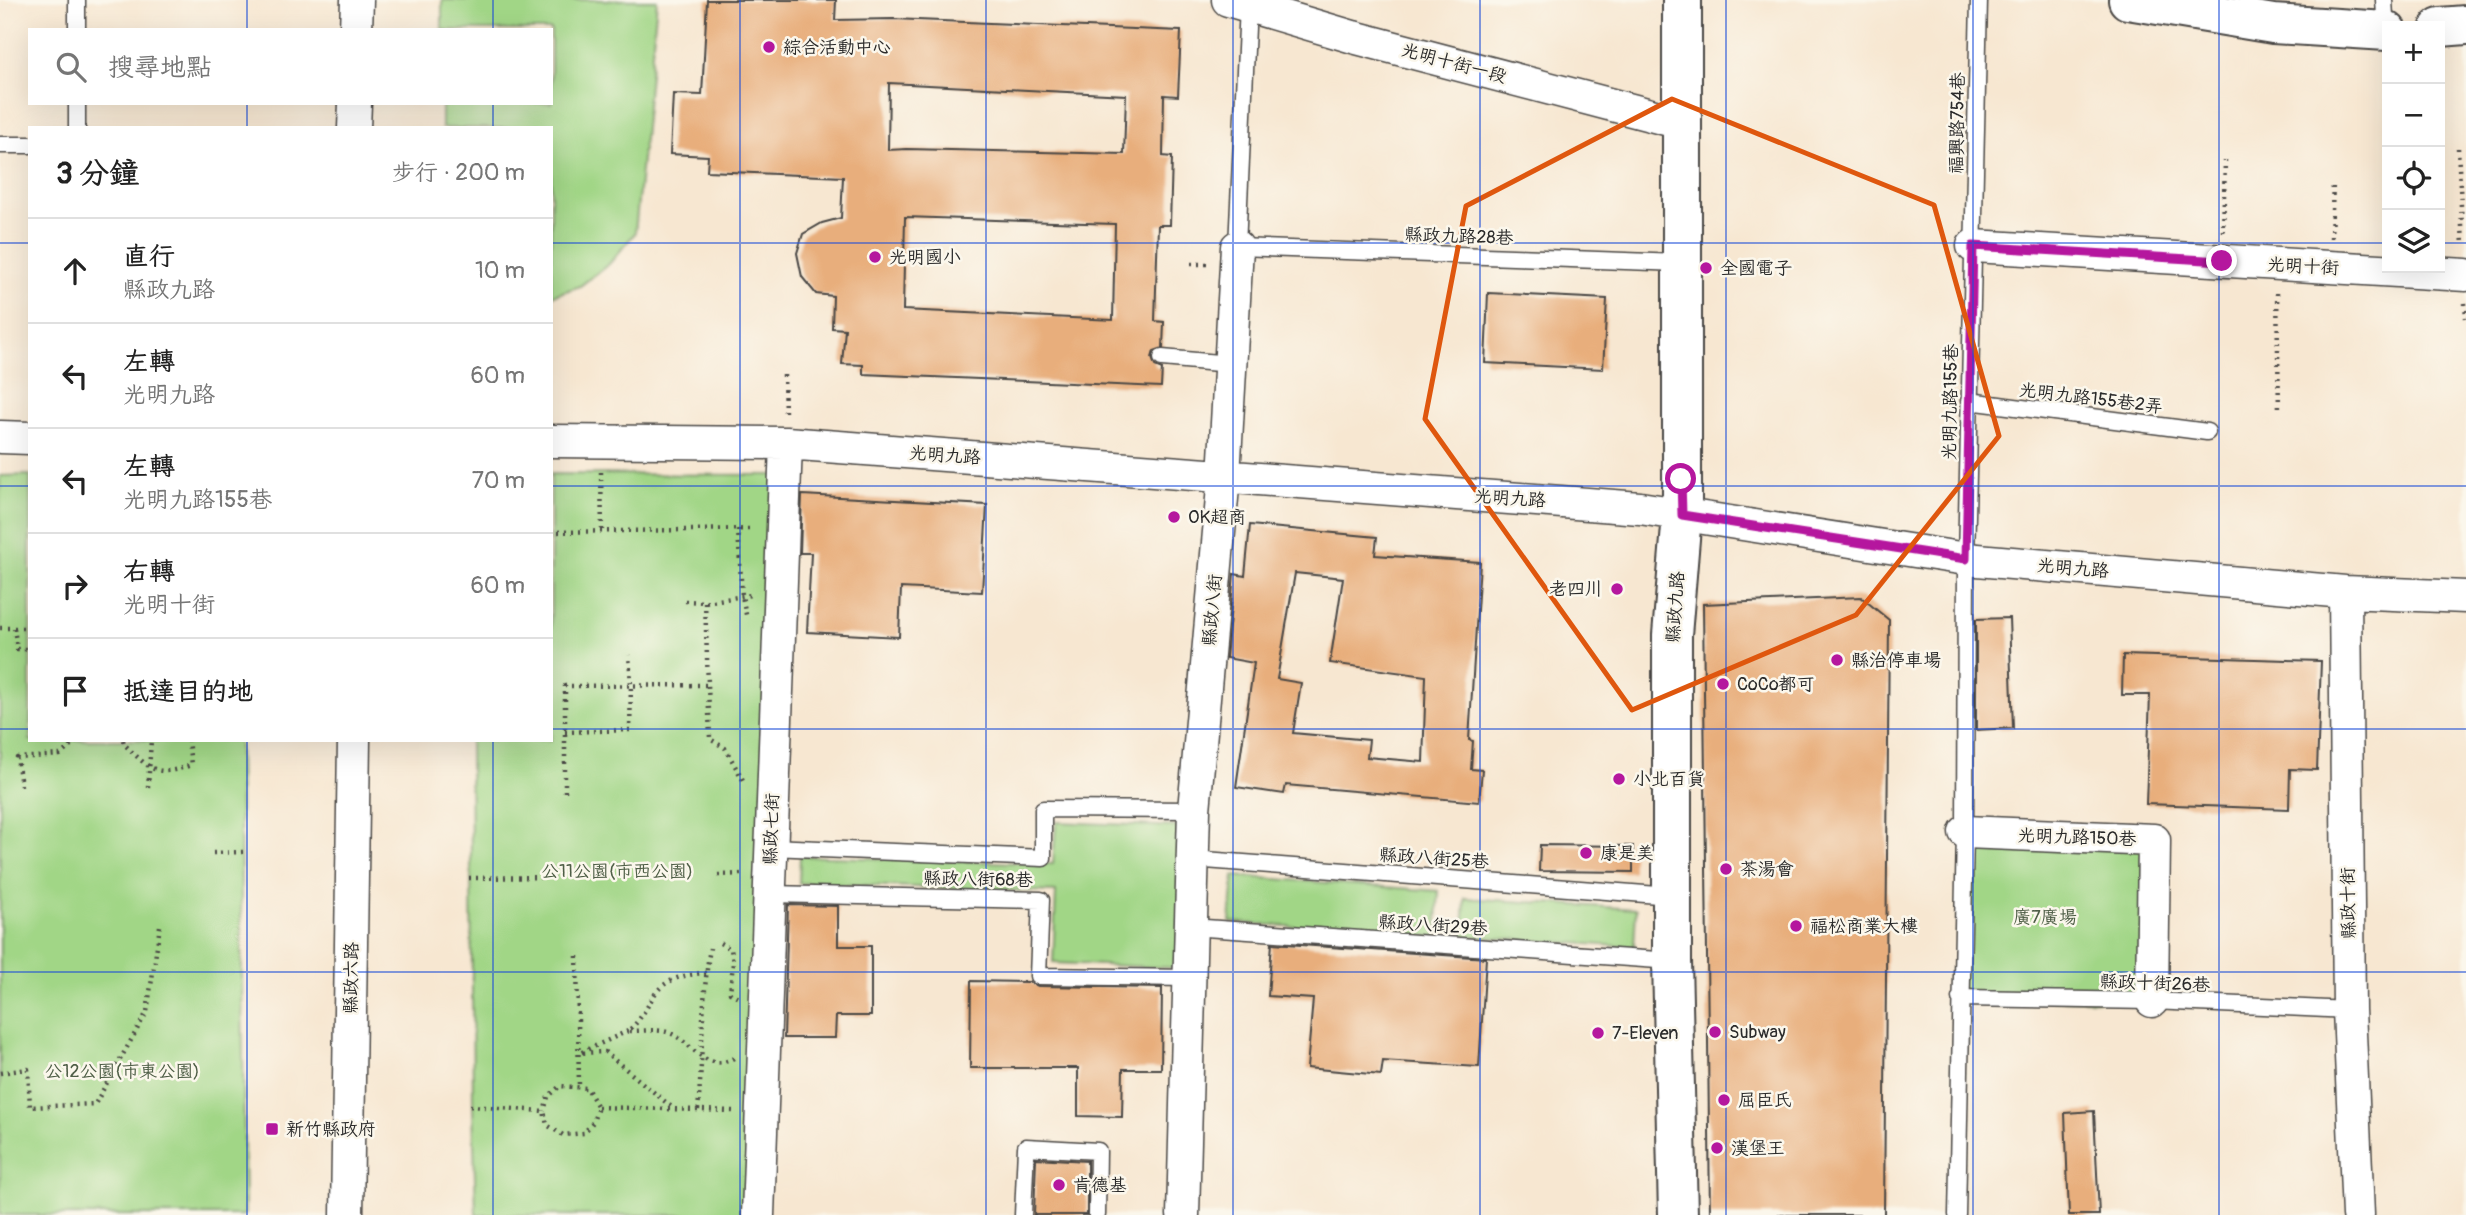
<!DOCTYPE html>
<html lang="zh-TW">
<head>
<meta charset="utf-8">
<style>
	body { margin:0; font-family:Pangolin,"LXGW WenKai TC",sans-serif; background:#f6f6f6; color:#222 }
	.controls { position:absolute; right:21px; top:21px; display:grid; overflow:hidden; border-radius:0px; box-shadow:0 7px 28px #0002 }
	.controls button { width:63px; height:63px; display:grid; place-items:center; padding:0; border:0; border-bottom:2px solid #e0e0e0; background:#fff; color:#222; font:35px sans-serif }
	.stop { position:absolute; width:21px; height:21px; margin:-16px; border:5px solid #b5179e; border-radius:50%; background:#fff }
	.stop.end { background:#b5179e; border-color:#fff; box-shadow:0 2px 7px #0008 }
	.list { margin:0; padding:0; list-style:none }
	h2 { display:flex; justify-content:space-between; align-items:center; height:91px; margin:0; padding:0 28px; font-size:30px }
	h2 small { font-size:23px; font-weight:400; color:#767676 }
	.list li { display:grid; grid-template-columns:46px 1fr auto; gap:21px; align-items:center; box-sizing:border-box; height:105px; padding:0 28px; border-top:2px solid #e0e0e0 }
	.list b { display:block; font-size:26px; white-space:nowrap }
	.list p { margin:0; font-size:23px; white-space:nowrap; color:#767676 }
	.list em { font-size:23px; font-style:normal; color:#767676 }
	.icon { flex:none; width:38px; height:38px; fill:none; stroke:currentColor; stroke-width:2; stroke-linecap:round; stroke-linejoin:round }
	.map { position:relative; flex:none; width:2466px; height:1215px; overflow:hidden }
	.search { position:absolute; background:#fff; box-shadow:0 7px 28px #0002; left:28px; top:28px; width:525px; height:77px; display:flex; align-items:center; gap:18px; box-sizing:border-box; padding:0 24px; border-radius:0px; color:#767676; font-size:26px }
	.panel { position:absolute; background:#fff; box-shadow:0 7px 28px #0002; left:28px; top:126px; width:525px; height:616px; border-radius:0px }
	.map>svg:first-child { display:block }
	.green { fill:#a1d686; stroke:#668058; stroke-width:2 }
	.building { fill:#e8ae7b; fill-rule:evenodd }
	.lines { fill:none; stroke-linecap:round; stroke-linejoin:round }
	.service-casing { stroke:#4a4744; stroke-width:19 }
	.minor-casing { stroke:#4a4744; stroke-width:35 }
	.tertiary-casing { stroke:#4a4744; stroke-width:42 }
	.path { stroke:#4a4744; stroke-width:4.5; stroke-dasharray:2 5; stroke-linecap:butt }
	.service { stroke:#fff; stroke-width:16 }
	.minor { stroke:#fff; stroke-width:32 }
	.tertiary { stroke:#fff; stroke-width:38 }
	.route { stroke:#b5179e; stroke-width:9 }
	.marked { fill:none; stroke:#df570e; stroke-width:5; stroke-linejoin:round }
	.grid { fill:none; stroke:#1d4ed8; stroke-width:2; stroke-opacity:0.55 }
	.poi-dot { fill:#b5179e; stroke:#fbf7ec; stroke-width:2.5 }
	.labels { text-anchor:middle; stroke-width:5; stroke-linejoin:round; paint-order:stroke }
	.poi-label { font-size:18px; fill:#2b2b2b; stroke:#fbf7ec; text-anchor:start }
	.street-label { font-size:18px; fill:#2b2b2b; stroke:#fbf7ec }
	.park-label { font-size:18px; fill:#4e5e46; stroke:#fbf7ec }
</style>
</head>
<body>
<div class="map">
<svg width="2466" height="1215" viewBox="0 0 2466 1215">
	<rect width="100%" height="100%" fill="#fbf7ec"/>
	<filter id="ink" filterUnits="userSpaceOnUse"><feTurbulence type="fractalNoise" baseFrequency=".0143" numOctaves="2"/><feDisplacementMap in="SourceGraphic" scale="14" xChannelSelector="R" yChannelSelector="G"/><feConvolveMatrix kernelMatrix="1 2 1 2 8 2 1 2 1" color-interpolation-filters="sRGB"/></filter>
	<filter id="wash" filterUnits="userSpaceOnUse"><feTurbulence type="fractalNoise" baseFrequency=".00686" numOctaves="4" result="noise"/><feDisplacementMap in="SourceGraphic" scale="28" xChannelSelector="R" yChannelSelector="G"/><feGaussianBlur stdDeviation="1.57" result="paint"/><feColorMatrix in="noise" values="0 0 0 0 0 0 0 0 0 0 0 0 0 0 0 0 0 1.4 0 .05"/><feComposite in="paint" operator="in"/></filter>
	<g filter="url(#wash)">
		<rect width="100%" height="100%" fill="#f7e7d1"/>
		<path class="green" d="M442 0H657L635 233 610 263 580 286 551 296V128H442V103H551V30H442Z
			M551 474 776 475 750 1215H476L473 1106 470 740H551Z
			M30 475V740H239L245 1215H0V476Z
			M1056 822 1183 827 1178 968 1053 963 1056 892 799 883 800 856 1053 864Z
			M1965 832 2154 840 2152 1001 1960 998Z
			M1234 876 1439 891 1436 937 1230 922Z
			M1465 898 1636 909 1634 947 1463 936Z"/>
		<g id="blocks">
			<path class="building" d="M707 0H836L835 20 893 19 1181 31 1178 96 1164 95 1163 156 1172 157 1170 225H1158L1155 321 1164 322 1163 348 1154 351 1152 358 1155 366 1162 369 1161 387 863 374V365L842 364 845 329 832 328 833 296 816 294 802 277 797 253 803 234 822 223 841 218 843 177 707 171 708 156 670 154 673 94 702 95ZM889 83 1126 95 1124 154 907 149 888 150ZM905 217 1115 224 1113 320 903 310Z
				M1488 293 1607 299 1603 369 1485 363Z
				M802 495 987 505 982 592 901 588 899 637 807 632 811 553H800Z
				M1250 525 1377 537 1375 555 1480 562 1469 740 1473 741 1471 769 1482 770 1479 802 1286 785 1284 794 1236 787 1254 663 1226 658 1234 574 1245 576ZM1295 573 1343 578 1330 663 1426 676 1423 762 1367 757 1369 740 1293 733 1301 683 1277 679Z
				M1861 597 1889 620 1884 1215H1710L1703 604Z
				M2009 618 2013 728 1976 730V619Z
				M2123 655 2321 661 2317 770 2290 769 2289 809 2146 804 2150 695H2122Z
				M1540 845 1633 846V872L1539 871Z
				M788 905 838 906V946H871V1016H836L835 1038H784Z
				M1272 943 1486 958 1479 1067 1383 1061 1381 1075 1307 1068 1313 999 1268 996Z
				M971 981 1029 982 1038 986 1162 988 1161 1069H1123L1122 1117 1078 1116V1068H970Z
				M2094 1111 2099 1215H2069L2065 1113Z
				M1036 1158 1087 1161V1215H1034Z"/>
		</g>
	</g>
	<g filter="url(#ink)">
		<use href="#blocks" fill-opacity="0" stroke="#4a4744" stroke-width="2"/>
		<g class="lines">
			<defs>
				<path id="service" d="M77 0V30
					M2384 0 2386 32
					M1248 5 1237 247 1680 263
					M77 103V128
					M0 145H30
					M1162 358 1230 364
					M1969 401 2207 432
					M770 847 1043 858V809L1194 810
					M1192 859 1671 896
					M770 894 1041 900 1038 976 1189 978
					M1191 927 1672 961
					M1960 998 2152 1001 2349 1010
					M1023 1215 1026 1147 1098 1151 1097 1215
					M1957 1215 1965 832 1966 559 1979 0"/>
				<path id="minor" d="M1228 0 1353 37 1681 123
					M356 30 357 0
					M354 128 355 103
					M1973 246 2466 275
					M0 437 30 438
					M551 441 786 443 1640 508 1966 559 2345 592 2466 597
					M2345 592 2349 1010 2358 1215
					M1965 832 2154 840 2152 1001
					M347 1215 354 740
					M758 1215 786 443
					M1183 1215 1194 810 1224 476 1237 247"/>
				<path id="tertiary" d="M2128 0 2273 24 2387 31
					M2440 27 2466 25
					M1678 1215 1672 961V635L1682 515V0"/>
			</defs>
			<use href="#service" class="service-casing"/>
			<use href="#minor" class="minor-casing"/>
			<use href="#tertiary" class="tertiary-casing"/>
			<path class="path" d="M2458 148 2463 245
				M2223 232 2225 161
				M2331 238 2333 183
				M1191 264H1207
				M2277 293 2279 411
				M2465 303 2466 318
				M784 375 785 414
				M601 472 602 531
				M738 529 742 596 747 619
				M551 532 753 529
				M685 601 705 602 751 595
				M705 602 710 739 725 748 743 780
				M0 628H30
				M14 628 17 649H30
				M565 732 630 730 631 685 629 655
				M123 740 124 744C150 769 155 778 191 765L188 740
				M21 786 17 758 60 755 78 740
				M148 787 151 740
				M565 792V686L708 685
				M213 853 244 852
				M718 875 742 874
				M469 878 556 877
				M720 943 731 949 733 963 730 993 738 997
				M577 956 579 1087
				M706 973C688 974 666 978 655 994 646 1008 641 1020 628 1031 640 1031 656 1029 667 1032 690 1038 704 1075 734 1058
				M628 1031 580 1053 605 1052 674 1109
				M0 1073 28 1069 30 1107 95 1104 147 1012 160 926
				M470 1106 544 1111 547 1125 563 1135 584 1133 593 1122 598 1107 587 1088 560 1086 548 1097 544 1111
				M598 1107 733 1111
				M698 1110C703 1056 701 1002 710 948"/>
			<use href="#service" class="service"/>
			<use href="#minor" class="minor"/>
			<use href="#tertiary" class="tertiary"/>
		</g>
	</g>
	<g class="lines" filter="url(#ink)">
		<path class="route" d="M1681 479 1682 515 1966 559 1973 246 2222 261"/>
	</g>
	<path class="marked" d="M1672 99 1934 205 1999 436 1856 615 1632 710 1425 419 1466 206Z"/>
	<path class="grid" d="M247 0V30M493 0V30M740 0V1215M986 0V1215M1233 0V1215M1480 0V1215M1726 0V1215M1973 0V1215M2219 0V1215M247 103V128M493 103V128M0 243H30M551 243H2387M2440 243H2466M0 486H30M551 486H2466M0 729H30M551 729H2466M247 740V1215M493 740V1215M0 972H2466"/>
	<g class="poi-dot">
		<circle cx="769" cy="47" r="7"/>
		<circle cx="875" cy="257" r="7"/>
		<circle cx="1706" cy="268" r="7"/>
		<circle cx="1174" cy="517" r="7"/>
		<circle cx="1617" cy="589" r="7"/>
		<circle cx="1837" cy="660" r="7"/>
		<circle cx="1723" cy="684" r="7"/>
		<circle cx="1619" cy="779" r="7"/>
		<circle cx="1586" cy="853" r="7"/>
		<circle cx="1726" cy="869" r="7"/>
		<circle cx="1796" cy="926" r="7"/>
		<circle cx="1715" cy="1032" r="7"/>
		<circle cx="1598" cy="1033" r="7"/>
		<circle cx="1724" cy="1100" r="7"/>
		<rect x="265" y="1122" width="14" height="14" rx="3.5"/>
		<circle cx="1717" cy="1148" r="7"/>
		<circle cx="1059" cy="1185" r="7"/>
	</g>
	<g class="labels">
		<g class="poi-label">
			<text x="783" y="53">綜合活動中心</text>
			<text x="889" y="263">光明國小</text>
			<text x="1720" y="274">全國電子</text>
			<text x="1188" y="523">OK超商</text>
			<text x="1603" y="595" text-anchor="end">老四川</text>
			<text x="1851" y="666">縣治停車場</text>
			<text x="1737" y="690">CoCo都可</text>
			<text x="1633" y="785">小北百貨</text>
			<text x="1600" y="859">康是美</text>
			<text x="1740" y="875">茶湯會</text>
			<text x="1810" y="932">福松商業大樓</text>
			<text x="1729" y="1038">Subway</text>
			<text x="1612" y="1039">7-Eleven</text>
			<text x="1738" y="1106">屈臣氏</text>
			<text x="286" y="1135">新竹縣政府</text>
			<text x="1731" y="1154">漢堡王</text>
			<text x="1073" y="1191">肯德基</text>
		</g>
		<g class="street-label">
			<text transform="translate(1454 63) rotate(15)" y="6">光明十街一段</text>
			<text transform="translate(1957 123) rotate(-89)" y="6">福興路754巷</text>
			<text transform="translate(1459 236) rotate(2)" y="6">縣政九路28巷</text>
			<text transform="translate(2303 266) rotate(3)" y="6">光明十街</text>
			<text transform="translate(2091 398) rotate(7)" y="6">光明九路155巷2弄</text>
			<text transform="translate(1950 402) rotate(-89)" y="6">光明九路155巷</text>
			<text transform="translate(945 455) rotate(4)" y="6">光明九路</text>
			<text transform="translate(1510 498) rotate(4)" y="6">光明九路</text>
			<text transform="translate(2073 568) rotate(5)" y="6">光明九路</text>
			<text transform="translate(1675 607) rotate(-86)" y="6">縣政九路</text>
			<text transform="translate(1212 610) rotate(-85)" y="6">縣政八街</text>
			<text transform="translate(771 829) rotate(-88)" y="6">縣政七街</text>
			<text transform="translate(2077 837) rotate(2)" y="6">光明九路150巷</text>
			<text transform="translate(1434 858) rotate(4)" y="6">縣政八街25巷</text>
			<text transform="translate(978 879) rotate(1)" y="6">縣政八街68巷</text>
			<text transform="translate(2348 903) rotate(-91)" y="6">縣政十街</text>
			<text transform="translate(1433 925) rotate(4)" y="6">縣政八街29巷</text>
			<text transform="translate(351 978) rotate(-89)" y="6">縣政六路</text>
			<text transform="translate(2155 983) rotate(2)" y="6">縣政十街26巷</text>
		</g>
		<g class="park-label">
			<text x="617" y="877">公11公園(市西公園)</text>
			<text x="2045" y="923">廣7廣場</text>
			<text x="122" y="1077">公12公園(市東公園)</text>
		</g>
	</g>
</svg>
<div class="controls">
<button>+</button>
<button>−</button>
<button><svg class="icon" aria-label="locate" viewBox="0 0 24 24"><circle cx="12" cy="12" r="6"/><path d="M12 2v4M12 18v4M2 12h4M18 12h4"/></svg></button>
<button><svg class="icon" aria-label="layers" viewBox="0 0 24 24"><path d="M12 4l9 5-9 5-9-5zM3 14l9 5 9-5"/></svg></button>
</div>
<div class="stop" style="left:1681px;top:479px"></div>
<div class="stop end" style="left:2222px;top:261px"></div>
<div class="search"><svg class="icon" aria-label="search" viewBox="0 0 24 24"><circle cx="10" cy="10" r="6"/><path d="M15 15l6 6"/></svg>搜尋地點</div>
<section class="panel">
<h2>3 分鐘<small>步行 · 200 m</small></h2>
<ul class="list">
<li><svg class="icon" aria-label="ahead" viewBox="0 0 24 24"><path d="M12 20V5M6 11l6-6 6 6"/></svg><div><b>直行</b><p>縣政九路</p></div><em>10 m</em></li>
<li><svg class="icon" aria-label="left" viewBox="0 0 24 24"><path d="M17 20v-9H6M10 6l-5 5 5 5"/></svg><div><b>左轉</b><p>光明九路</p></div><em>60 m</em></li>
<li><svg class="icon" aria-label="left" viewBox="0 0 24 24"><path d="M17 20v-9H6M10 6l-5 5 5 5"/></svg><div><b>左轉</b><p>光明九路155巷</p></div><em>70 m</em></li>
<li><svg class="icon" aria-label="right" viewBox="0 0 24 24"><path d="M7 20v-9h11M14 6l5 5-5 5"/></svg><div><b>右轉</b><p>光明十街</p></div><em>60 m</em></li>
<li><svg class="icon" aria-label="arrive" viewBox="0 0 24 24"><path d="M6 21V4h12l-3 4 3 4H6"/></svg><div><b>抵達目的地</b></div></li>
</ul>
</section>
</div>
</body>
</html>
